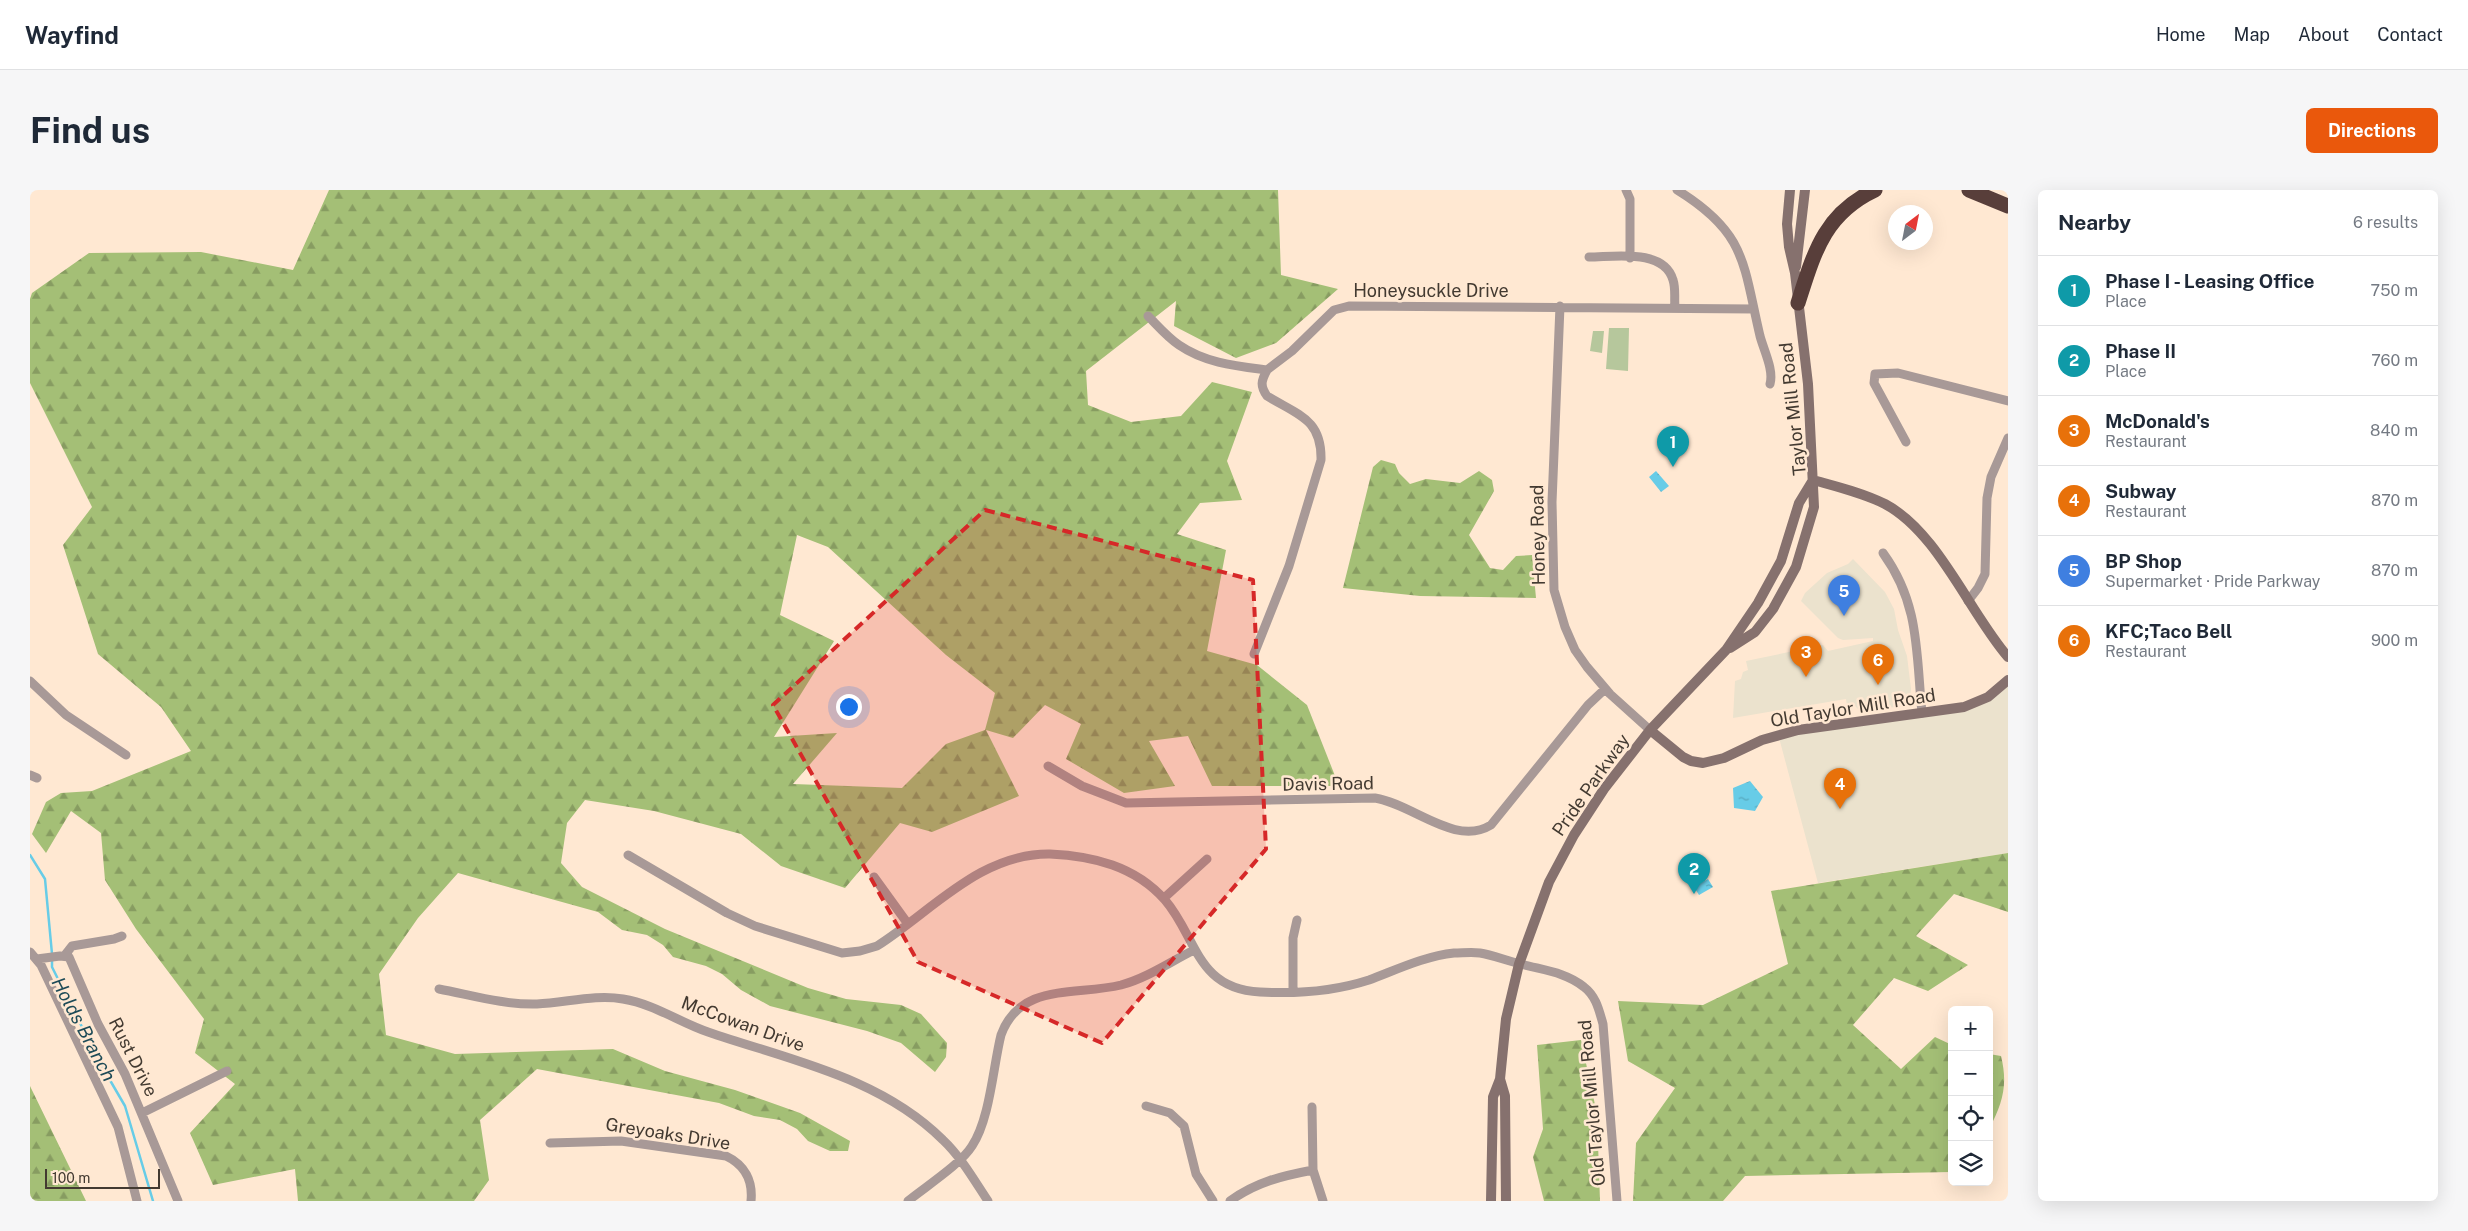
<!DOCTYPE html>
<html lang="en">
<head>
<meta charset="utf-8">
<style>
	body { margin:0; font-family:"Public Sans",sans-serif; background:#f6f6f7; color:#1f2937 }
	.controls { position:absolute; right:15px; bottom:15px; display:grid; overflow:hidden; border-radius:8px; box-shadow:0 5px 20px #0002 }
	.controls button { width:45px; height:45px; display:grid; place-items:center; padding:0; border:0; border-bottom:1px solid #e0e1e3; background:#fff; color:#1f2937; font:25px sans-serif }
	.compass { position:absolute; left:1858px; top:15px; width:45px; height:45px; border-radius:50%; background:#fff; box-shadow:0 5px 20px #0002; rotate:32deg }
	.scale { position:absolute; left:15px; bottom:12px; width:115px; box-sizing:border-box; padding-left:5px; border:2px solid #433a31; border-top:0; font-size:14px; line-height:18px; white-space:nowrap; color:#433a31; -webkit-text-stroke:4px #ffe8d2; paint-order:stroke }
	.you { position:absolute; left:818px; top:516px; width:18px; height:18px; margin:-12px; border:4px solid #fff; border-radius:50%; background:#1a73e8; box-shadow:0 0 0 8px #1a73e833 }
	.badge { display:grid; place-items:center; width:32px; height:32px; border-radius:50%; background:#ea580c; color:#fff; font-size:16px; font-weight:700 }
	.pin { position:absolute; translate:-50% -41px; filter:drop-shadow(0 1px 2px #0008) }
	.pin::after { content:''; position:absolute; top:26px; width:18px; height:15px; background:inherit; clip-path:polygon(0 0,100% 0,50% 100%) }
	.list { margin:0; padding:0; list-style:none }
	h2 { display:flex; justify-content:space-between; align-items:center; height:65px; margin:0; padding:0 20px; font-size:21px }
	h2 small { font-size:16px; font-weight:400; color:#747a83 }
	.list li { display:grid; grid-template-columns:32px 1fr auto; gap:15px; align-items:center; box-sizing:border-box; height:70px; padding:0 20px; border-top:1px solid #e0e1e3 }
	.list b { display:block; font-size:19px; white-space:nowrap }
	.list p { margin:0; font-size:16px; white-space:nowrap; color:#747a83 }
	.list em { font-size:16px; font-style:normal; color:#747a83 }
	.icon { flex:none; width:28px; height:28px; fill:none; stroke:currentColor; stroke-width:2; stroke-linecap:round; stroke-linejoin:round }
	.map { position:relative; flex:none; width:1978px; height:1011px; overflow:hidden; border-radius:8px }
	header { display:flex; align-items:center; gap:30px; box-sizing:border-box; height:70px; padding:0 25px; background:#fff; border-bottom:1px solid #e0e1e3 }
	header strong { font-size:24px }
	nav { display:flex; gap:28px; margin-inline-start:auto; font-size:18px }
	.intro { display:flex; align-items:center; justify-content:space-between; box-sizing:border-box; height:120px; padding:0 30px }
	h1 { margin:0; font-size:35px }
	.button { padding:12px 22px; border-radius:8px; background:#ea580c; color:#fff; font-size:18px; font-weight:700 }
	main { display:flex; gap:30px; padding:0 30px }
	aside { flex:1; background:#fff; border-radius:8px; box-shadow:0 5px 20px #0002 }
	.map>svg:first-child { display:block }
	.commercial { fill:#ebe2cd }
	.forest { fill:url(#forest-firs); fill-rule:evenodd }
	.green { fill:#b6c79c }
	.water { fill:url(#water-ripples) }
	.lines { fill:none; stroke-linecap:round; stroke-linejoin:round }
	.stream { stroke:#67cce7; stroke-width:2.5 }
	.street { stroke:#a89997; stroke-width:9 }
	.secondary { stroke:#86716e; stroke-width:10 }
	.highway { stroke:#583e3a; stroke-width:15 }
	.marked { fill:#d62828; fill-opacity:0.2; stroke:#d62828; stroke-width:4; stroke-dasharray:10 6; stroke-linejoin:round }
	.labels { text-anchor:middle; stroke-width:5; stroke-linejoin:round; paint-order:stroke }
	.street-label { font-size:18px; fill:#433a31; stroke:#ffe8d2 }
	.water-label { font-size:19px; font-style:italic; fill:#1e4b57; stroke:#ffe8d2 }
</style>
</head>
<body>
<header>
<strong>Wayfind</strong>
<nav><a>Home</a><a>Map</a><a>About</a><a>Contact</a></nav>
</header>
<div class="intro"><h1>Find us</h1><a class="button">Directions</a></div>
<main>
<div class="map">
<svg width="1978" height="1011" viewBox="0 0 1978 1011">
	<defs>
		<pattern id="forest-firs" width="22" height="20" patternUnits="userSpaceOnUse" patternTransform="scale(1.25)"><rect width="22" height="20" fill="#a4bf76"/><path d="M5 1l3.5 6h-7zM16 11l3.5 6h-7z" fill="#879c61"/></pattern>
		<pattern id="water-ripples" width="26" height="14" patternUnits="userSpaceOnUse" patternTransform="scale(1.25)"><rect width="26" height="14" fill="#67cce7"/><path d="M2 4q2-2 4 0t4 0M15 11q2-2 4 0t4 0" fill="none" stroke="#56a7bc"/></pattern>
	</defs>
	<rect width="100%" height="100%" fill="#ffe8d2"/>
	<path class="commercial" d="M1823 369 1855 402 1864 419 1868 440 1877 466 1881 499 1879 515 1831 522 1823 514 1817 516 1816 509 1703 528 1705 491 1711 489 1713 482 1718 480 1716 471 1793 455 1798 461 1843 451V448L1813 450 1808 448 1771 411 1775 403 1797 383 1818 374Z
		M1978 490V663L1788 693 1748 544 1934 517Z"/>
	<path class="forest" d="M299 0H1248L1251 85 1308 99 1246 153 1206 168 1144 136 1146 111 1056 181 1058 215 1101 232 1151 226 1182 192 1222 202 1197 271 1212 310 1170 313 1147 344 1196 360 1177 461 1227 475 1277 515 1309 596H1182L1158 546 1119 551 1145 596 1094 603 1036 569 1051 534 1015 515 983 548 956 540 989 606 902 642 870 633 815 698 751 676 711 644 624 621 555 610 537 633 531 673 552 697 635 739 778 798 816 809 871 815 891 824 917 853 916 867 905 882 871 853 837 841 740 816 711 800 692 784 676 776 643 767 633 755 617 745 592 740 568 722 428 683 388 728 349 784 356 845 425 864 583 859 635 881 705 900 770 923 820 951 818 961H800L778 951 767 939 750 930 724 926 689 913 507 879 450 930 459 990 444 1011H268L265 979 183 995 160 943 205 894 165 863 174 829 106 739 75 690 71 643 41 621 16 663 2 644 16 612 31 603 62 601 161 561 131 517 68 464 33 355 62 317 0 193V109L2 103 59 63 171 62 263 80ZM767 345 798 357 916 465 965 503 955 540 916 554 872 598 763 594 807 543 744 547 804 451 750 425Z
		M1351 270 1365 274 1369 283 1380 294 1396 289 1430 293 1449 281 1462 290 1464 301 1439 345 1460 378 1473 380 1486 366 1502 365 1506 408 1390 406 1313 398 1343 277Z
		M1978 663V722L1924 704 1886 746 1938 775 1898 801 1864 788 1823 835 1871 879 1905 847 1922 855V982L1715 986 1693 1011H1603L1606 953 1645 898 1598 871 1588 811 1673 815 1758 774 1741 701Z
		M1551 850 1567 924 1570 1011H1514L1503 967 1513 939 1507 855Z
		M1959 864 1971 866C1978 894 1973 913 1959 939Z
		M0 896 56 1011H0Z"/>
	<path class="green" d="M1579 138H1599L1598 181 1576 179Z
		M1563 141H1574L1572 163 1560 161Z"/>
	<path class="water" d="M1626 281 1639 296 1631 302 1619 287Z
		M1720 591 1733 607 1725 621 1704 618 1703 598Z
		M1678 689 1683 697 1669 705 1664 697Z"/>
	<g class="lines">
		<path class="stream" d="M0 665 15 689 22 764
			M22 770V777L70 873 95 916 123 1011"/>
		<path class="street" d="M1596 0 1600 9V68
			M1647 0C1717 43 1713 74 1730 146 1734 161 1744 180 1740 194
			M1559 67C1584 67 1634 58 1643 90 1646 99 1644 109 1645 118
			M1530 116 1522 312 1524 400 1535 437 1545 460 1557 477 1580 504 1620 540
			M1118 126C1128 136 1137 147 1149 155 1175 173 1206 176 1237 180L1262 161 1304 120 1319 116 1724 119
			M1876 252 1844 193 1845 184 1868 183 1978 211
			M1853 363C1890 414 1886 463 1892 523
			M1938 411 1948 398 1955 384 1957 308 1961 287 1978 248
			M1224 464 1259 376 1291 270C1292 229 1268 225 1237 206 1230 196 1231 191 1237 180
			M0 491 36 525 96 565
			M1018 576 1052 596 1096 613 1345 608C1383 614 1425 657 1461 635L1558 515 1575 499
			M0 585 7 588
			M598 665 697 723 725 736 812 763 830 761 847 756C901 722 950 663 1020 664 1063 666 1105 676 1135 710 1167 747 1166 799 1230 802 1266 804 1305 801 1339 790 1366 780 1395 766 1424 763 1432 763 1442 762 1450 763 1463 765 1477 771 1491 774 1512 780 1536 782 1554 797 1566 806 1569 820 1573 834L1587 1011
			M844 687 878 734
			M1134 708 1177 669
			M0 762 11 775 88 937 107 1011
			M35 765 42 756 84 749 92 746
			M7 769 30 766 39 767 68 834 95 884 148 1011
			M409 799C441 805 474 815 507 814 535 813 565 804 593 809 624 814 649 832 678 842 759 870 850 887 913 950 931 967 944 990 958 1011
			M1263 802V748L1267 730
			M1116 916 1140 923 1154 936 1166 984 1183 1011
			M1282 917 1283 980 1293 1011
			M112 923 197 881
			M520 953 591 951 696 966C715 975 723 991 721 1011
			M878 1011C895 997 931 974 942 956 960 929 963 877 971 845 990 792 1046 806 1091 795 1117 788 1140 772 1164 760
			M1200 1011C1226 992 1252 986 1283 980"/>
		<path class="secondary" d="M1766 77 1775 0
			M1783 290C1808 297 1833 303 1855 314 1908 342 1939 422 1978 467
			M1700 458 1725 442 1743 419 1766 377 1784 317 1778 194 1765 83 1759 57 1757 34 1760 0
			M1620 540 1653 567 1661 571 1673 573 1694 568 1732 550 1768 540 1934 517 1958 507 1978 490
			M1470 889 1475 906 1476 1011
			M1461 1011 1463 907 1470 889 1476 829 1489 774 1519 692 1544 645 1574 599 1620 540 1696 460 1728 413 1751 371 1769 313 1783 290"/>
		<path class="highway" d="M1939 0 1978 16
			M1768 113C1784 63 1794 24 1845 0"/>
	</g>
	<path class="marked" d="M955 320 1223 390 1236 659 1072 853 888 772 743 515Z"/>
	<g class="labels">
		<g class="street-label">
			<text x="1401" y="107">Honeysuckle Drive</text>
			<text transform="translate(1763 219) rotate(-96)" y="6">Taylor Mill Road</text>
			<text transform="translate(1508 345) rotate(-91)" y="6">Honey Road</text>
			<text transform="translate(1823 518) rotate(-9)" y="6">Old Taylor Mill Road</text>
			<text transform="translate(1298 594) rotate(-1)" y="6">Davis Road</text>
			<text transform="translate(1561 595) rotate(-55)" y="6">Pride Parkway</text>
			<text transform="translate(713 834) rotate(20)" y="6">McCowan Drive</text>
			<text transform="translate(103 867) rotate(63)" y="6">Rust Drive</text>
			<text transform="translate(1562 913) rotate(-95)" y="6">Old Taylor Mill Road</text>
			<text transform="translate(638 944) rotate(9)" y="6">Greyoaks Drive</text>
		</g>
		<g class="water-label">
			<text transform="translate(54 839) rotate(62)" y="7">Holds Branch</text>
		</g>
	</g>
</svg>
<div class="controls">
<button>+</button>
<button>−</button>
<button><svg class="icon" aria-label="locate" viewBox="0 0 24 24"><circle cx="12" cy="12" r="6"/><path d="M12 2v4M12 18v4M2 12h4M18 12h4"/></svg></button>
<button><svg class="icon" aria-label="layers" viewBox="0 0 24 24"><path d="M12 4l9 5-9 5-9-5zM3 14l9 5 9-5"/></svg></button>
</div>
<svg class="compass" viewBox="-18 -18 36 36"><path d="M0-13l5 13h-10z" fill="#e53935"/><path d="M0 13l5-13h-10z" fill="#747a83"/></svg>
<div class="scale">100 m</div>
<div class="you"></div>
<div class="pin badge" style="left:1643px;top:277px;background:#0f9aa8">1</div>
<div class="pin badge" style="left:1664px;top:704px;background:#0f9aa8">2</div>
<div class="pin badge" style="left:1776px;top:487px;background:#e8710a">3</div>
<div class="pin badge" style="left:1810px;top:619px;background:#e8710a">4</div>
<div class="pin badge" style="left:1814px;top:426px;background:#3f7fe0">5</div>
<div class="pin badge" style="left:1848px;top:495px;background:#e8710a">6</div>
</div>
<aside>
<h2>Nearby<small>6 results</small></h2>
<ul class="list">
<li><span class="badge" style="background:#0f9aa8">1</span><div><b>Phase I - Leasing Office</b><p>Place</p></div><em>750 m</em></li>
<li><span class="badge" style="background:#0f9aa8">2</span><div><b>Phase II</b><p>Place</p></div><em>760 m</em></li>
<li><span class="badge" style="background:#e8710a">3</span><div><b>McDonald's</b><p>Restaurant</p></div><em>840 m</em></li>
<li><span class="badge" style="background:#e8710a">4</span><div><b>Subway</b><p>Restaurant</p></div><em>870 m</em></li>
<li><span class="badge" style="background:#3f7fe0">5</span><div><b>BP Shop</b><p>Supermarket · Pride Parkway</p></div><em>870 m</em></li>
<li><span class="badge" style="background:#e8710a">6</span><div><b>KFC;Taco Bell</b><p>Restaurant</p></div><em>900 m</em></li>
</ul>
</aside>
</main>
</body>
</html>
